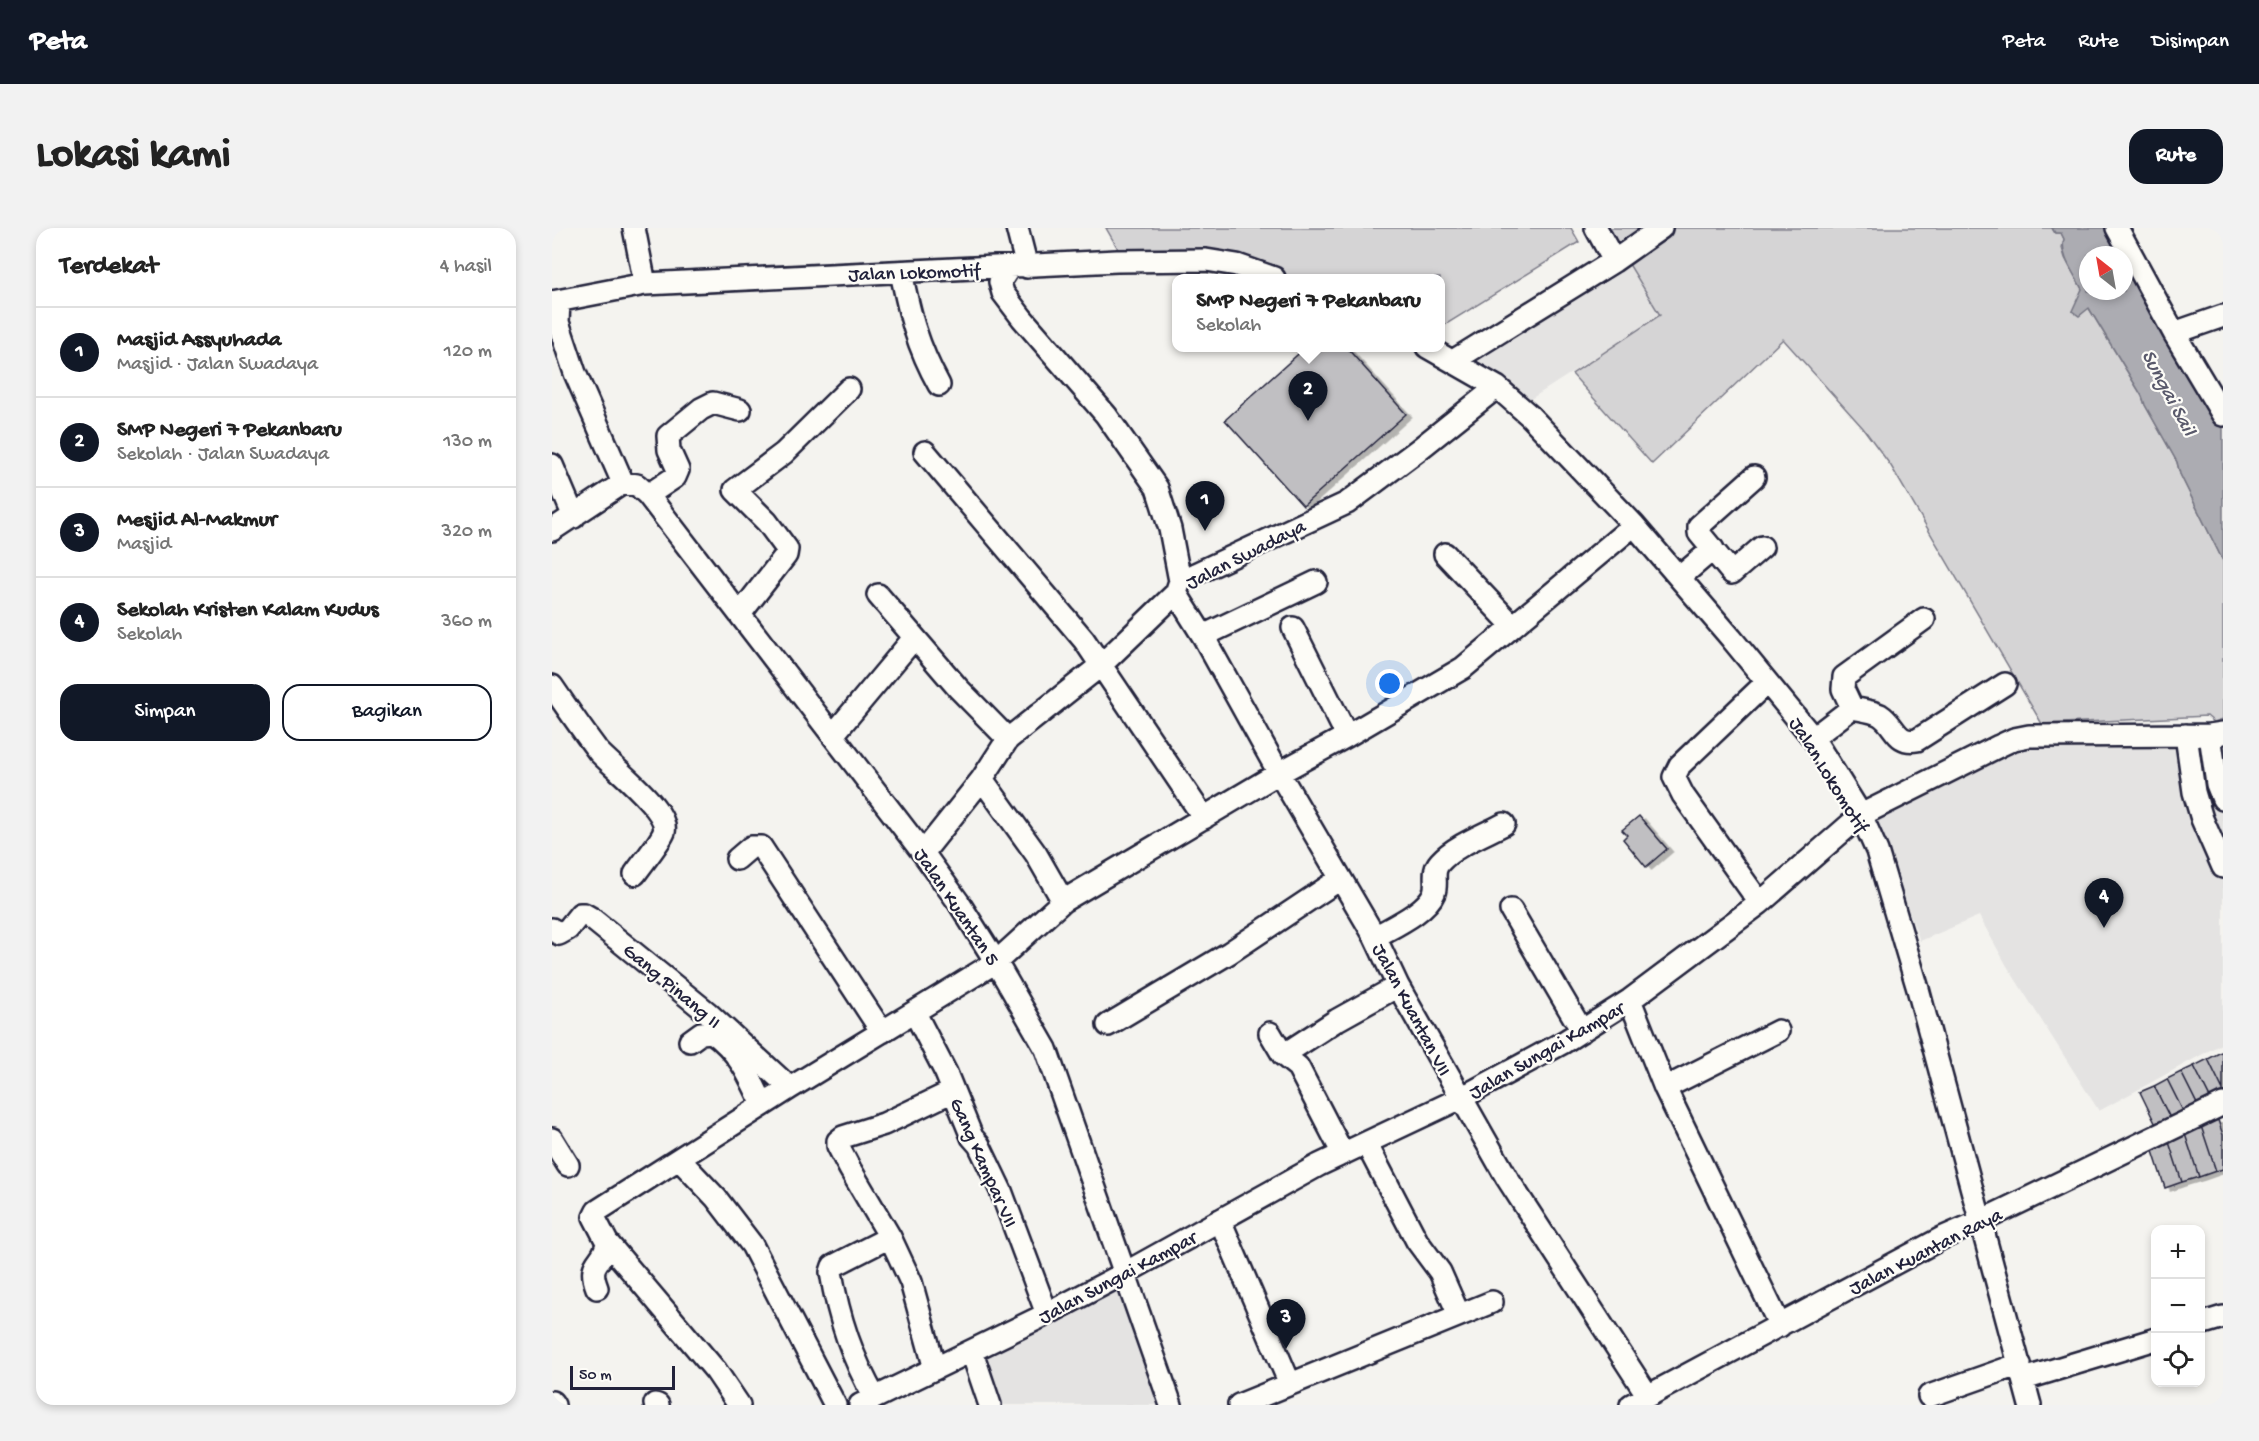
<!DOCTYPE html>
<html lang="id">
<head>
<meta charset="utf-8">
<style>
	body { margin:0; font-family:"Gochi Hand",sans-serif; background:#f2f2f2; color:#222 }
	.controls { position:absolute; right:18px; bottom:18px; display:grid; overflow:hidden; border-radius:12px; box-shadow:0 3px 9px #0003 }
	.controls button { width:54px; height:54px; display:grid; place-items:center; padding:0; border:0; border-bottom:2px solid #e0e0e0; background:#fff; color:#222; font:30px sans-serif }
	.compass { position:absolute; left:1527px; top:18px; width:54px; height:54px; border-radius:50%; background:#fff; box-shadow:0 3px 9px #0003; rotate:329deg }
	.scale { position:absolute; left:18px; bottom:15px; width:105px; box-sizing:border-box; padding-left:6px; border:3px solid #22223b; border-top:0; font-size:16px; line-height:21px; white-space:nowrap; color:#22223b; -webkit-text-stroke:4px #fdfcf7; paint-order:stroke }
	.you { position:absolute; left:838px; top:456px; width:21px; height:21px; margin:-15px; border:4px solid #fff; border-radius:50%; background:#1a73e8; box-shadow:0 0 0 9px #1a73e833 }
	.badge { display:grid; place-items:center; width:39px; height:39px; border-radius:50%; background:#111827; color:#fff; font-size:20px; font-weight:700 }
	.pin { position:absolute; translate:-50% -50px; filter:drop-shadow(0 2px 3px #0008) }
	.pin::after { content:''; position:absolute; top:32px; width:21px; height:18px; background:inherit; clip-path:polygon(0 0,100% 0,50% 100%) }
	.popup { position:absolute; left:620px; top:46px; width:273px; height:78px; box-sizing:border-box; display:grid; place-content:center; border-radius:12px; background:#fff; filter:drop-shadow(0 2px 4px #0005); font-size:20px; white-space:nowrap; color:#767676 }
	.popup b { font-size:22px; color:#222 }
	.popup::after { content:''; position:absolute; left:50%; top:100%; margin-left:-12px; border:12px solid transparent; border-top-color:#fff }
	.list { margin:0; padding:0; list-style:none }
	h2 { display:flex; justify-content:space-between; align-items:center; height:78px; margin:0; padding:0 24px; font-size:26px }
	h2 small { font-size:20px; font-weight:400; color:#767676 }
	.list li { display:grid; grid-template-columns:39px 1fr auto; gap:18px; align-items:center; box-sizing:border-box; height:90px; padding:0 24px; border-top:2px solid #e0e0e0 }
	.list b { display:block; font-size:22px; white-space:nowrap }
	.list p { margin:0; font-size:20px; white-space:nowrap; color:#767676 }
	.list em { font-size:20px; font-style:normal; color:#767676 }
	.actions { display:flex; gap:12px; padding:18px 24px }
	.actions a { flex:1; padding:14px 0; border:2px solid #111827; border-radius:18px; text-align:center; font-size:21px; color:#111827 }
	.actions .main { background:#111827; color:#fff }
	.icon { flex:none; width:33px; height:33px; fill:none; stroke:currentColor; stroke-width:2; stroke-linecap:round; stroke-linejoin:round }
	.map { position:relative; flex:none; width:1671px; height:1177px; overflow:hidden; border-radius:18px }
	header { display:flex; align-items:center; gap:36px; box-sizing:border-box; height:84px; padding:0 30px; background:#111827; color:#fff }
	header strong { font-size:28px }
	nav { display:flex; gap:33px; margin-inline-start:auto; font-size:21px }
	.intro { display:flex; align-items:center; justify-content:space-between; box-sizing:border-box; height:144px; padding:0 36px }
	h1 { margin:0; font-size:42px }
	.button { padding:15px 27px; border-radius:18px; background:#111827; color:#fff; font-size:21px; font-weight:700 }
	main { display:flex; gap:36px; padding:0 36px }
	aside { flex:1; background:#fff; border-radius:18px; box-shadow:0 3px 9px #0003 }
	.map>svg:first-child { display:block }
	.built { fill:#e4e3e2 }
	.green { fill:#d5d4d5; stroke:#7c7b88; stroke-width:1.5 }
	.water { fill:#acacb2; stroke:#757582; stroke-width:1.5 }
	.building { fill:#c0bfc2; stroke:#22223b; stroke-width:1.5; filter:url(#shadow) }
	.lines { fill:none; stroke-linecap:round; stroke-linejoin:round }
	.minor-casing { stroke:#22223b; stroke-width:26 }
	.minor { stroke:#fdfcf7; stroke-width:21 }
	.labels { text-anchor:middle; stroke-width:4.5; stroke-linejoin:round; paint-order:stroke }
	.street-label { font-size:20px; fill:#22223b; stroke:#fdfcf7 }
	.water-label { font-size:21px; font-style:italic; fill:#59596b; stroke:#fdfcf7 }
</style>
</head>
<body>
<header>
<strong>Peta</strong>
<nav><a>Peta</a><a>Rute</a><a>Disimpan</a></nav>
</header>
<div class="intro"><h1>Lokasi kami</h1><a class="button">Rute</a></div>
<main>
<aside>
<h2>Terdekat<small>4 hasil</small></h2>
<ul class="list">
<li><span class="badge">1</span><div><b>Masjid Assyuhada</b><p>Masjid · Jalan Swadaya</p></div><em>120 m</em></li>
<li><span class="badge">2</span><div><b>SMP Negeri 7 Pekanbaru</b><p>Sekolah · Jalan Swadaya</p></div><em>130 m</em></li>
<li><span class="badge">3</span><div><b>Mesjid Al-Makmur</b><p>Masjid</p></div><em>320 m</em></li>
<li><span class="badge">4</span><div><b>Sekolah Kristen Kalam Kudus</b><p>Sekolah</p></div><em>360 m</em></li>
</ul>
<div class="actions"><a class="main">Simpan</a><a>Bagikan</a></div>
</aside>
<div class="map">
<svg width="1671" height="1177" viewBox="0 0 1671 1177">
	<defs>
		<filter id="shadow"><feDropShadow dx="5.5" dy="3" stdDeviation="0" flood-color="#0004"/></filter>
	</defs>
	<rect width="100%" height="100%" fill="#f4f3ef"/>
	<filter id="ink" filterUnits="userSpaceOnUse"><feTurbulence type="fractalNoise" baseFrequency=".0167" numOctaves="2"/><feDisplacementMap in="SourceGraphic" scale="12" xChannelSelector="R" yChannelSelector="G"/><feConvolveMatrix kernelMatrix="1 2 1 2 8 2 1 2 1" color-interpolation-filters="sRGB"/></filter>
	<g filter="url(#ink)">
		<path class="built" d="M1078 38 1109 87 971 176 920 136Z
			M1671 507V815L1547 883 1455 738 1427 688 1368 713 1324 595 1334 581 1476 512 1558 518Z
			M569 1059 611 1177H444L427 1128Z"/>
		<path class="green" d="M554 0H1019L1027 14 888 100V50H732L569 26Z
			M1055 0H1500L1503 5H1509L1512 11 1510 20 1513 30 1530 61 1536 79 1590 168 1593 177 1625 234 1628 246 1671 333V491L1662 494 1655 488 1490 496 1339 238 1311 200 1231 111 1100 236 1020 146 1108 87Z"/>
		<path class="water" d="M1500 0H1555L1571 27H1536V63H1572V29L1671 197V333L1628 246 1625 234 1593 177 1590 168 1537 80 1527 88 1520 83 1530 61C1522 45 1508 29 1512 11L1509 5H1503Z"/>
		<path class="building" d="M754 119H794L854 186 751 278 673 192Z
			M1087 588 1115 621 1094 639 1071 611 1075 607 1070 602Z
			M1669 824 1671 828V862L1656 831Z
			M1656 831 1671 862V866L1659 872 1642 838Z
			M1642 838 1659 872 1646 878 1629 844Z
			M1629 844 1646 878 1632 885 1615 851Z
			M1615 851 1632 885 1619 892 1602 858Z
			M1602 858 1619 892 1605 899 1588 864Z
			M1666 892 1671 907V941L1664 943 1649 898Z
			M1649 898 1664 943 1647 949 1632 903Z
			M1632 903 1647 949 1630 954 1615 908Z
			M1615 908 1630 954 1613 960 1598 914Z"/>
		<g class="lines">
			<defs>
				<path id="minor" d="M82 0 93 56
					M465 0 475 39
					M1044 0 1062 33
					M1565 0 1622 105 1671 187
					M457 40 448 54 451 65 470 90 554 187 605 260 618 301 628 353
					M349 44C358 88 365 117 387 157
					M0 74 93 56 565 33 654 32 685 37 722 50
					M1622 105 1671 88
					M875 119 945 159 978 188 1082 297 1179 410 1261 510 1309 587 1325 623 1366 761 1478 1177
					M901 133 1062 33 1109 0
					M373 224 532 412 652 590
					M0 237 22 289
					M1202 249 1147 298V305L1180 345 1210 319
					M71 255 85 257 96 267 371 625 407 675 444 734 494 821 619 1177
					M96 267 123 249 126 242 117 222 116 208 149 181 161 175 188 182
					M0 302 71 255 23 145 6 94 7 73
					M893 326 961 398
					M1128 349 1161 321
					M624 365 651 408 727 545 823 709 846 758 955 950 1096 1168
					M326 367 406 460 456 511
					M188 386 234 327 235 321 215 294 183 262 232 225 297 161
					M741 400 795 508
					M651 408 764 354
					M0 458C15 480 30 502 46 523 59 538 118 582 112 604 109 613 89 637 83 646
					M1300 480C1309 482 1320 483 1328 487 1344 497 1343 516 1365 512L1453 456
					M281 507 362 410
					M1634 507 1642 564 1650 591 1671 639
					M1658 507 1665 556 1671 571
					M1261 510 1300 480 1291 461 1292 449 1372 391
					M430 551 484 626 511 673
					M371 625 430 551 456 511 548 438 624 365 628 353 795 275 866 222 945 159
					M185 631 199 619H209L330 804
					M1208 675 1131 567 1122 549 1128 537 1215 454
					M959 682 1030 803
					M0 701 7 706 16 701 28 686H32L39 690 156 785 238 860
					M823 709C840 699 874 684 882 665 886 654 879 644 888 634 902 618 933 606 952 596
					M1078 772 1113 860 1228 1098
					M363 785 394 845 420 909 427 917 449 963 495 1086
					M556 797 677 725 788 651
					M718 805 731 827 746 839 791 926
					M138 813 149 805 160 804C187 823 198 849 211 877
					M731 827 785 792 846 758
					M1113 860 1226 803
					M0 911 16 937
					M814 915 865 1013 888 1044 907 1087
					M127 931 164 970 200 1017 283 1177
					M668 992 738 1156
					M45 1060C34 1032 53 1036 55 1014
					M1648 1096 1671 1089
					M420 1124 438 1177
					M383 1141 359 1054 338 1009 298 941 286 918V913L291 909 332 896 401 863
					M1472 1151 1604 1111
					M1377 1168 1468 1136
					M323 1170C301 1132 286 1088 279 1044L281 1038 338 1009
					M0 1174 2 1177
					M103 1176 106 1177
					M187 1177 164 1143 55 1014 42 989 45 983 238 860 444 734 511 673 727 545 795 508 911 440 1082 297
					M308 1177 495 1086 573 1045 767 937 909 870 1012 814 1078 772 1208 675 1309 587 1447 518 1462 511 1477 508 1658 507 1671 505
					M687 1177 940 1074
					M1079 1177 1390 1010 1429 993 1671 876"/>
			</defs>
			<use href="#minor" class="minor-casing"/>
			<use href="#minor" class="minor"/>
		</g>
	</g>
	<g class="labels">
		<g class="street-label">
			<text transform="translate(362 43) rotate(-2)" y="7">Jalan Lokomotif</text>
			<text transform="translate(693 325) rotate(-27)" y="7">Jalan Swadaya</text>
			<text transform="translate(1278 546) rotate(58)" y="7">Jalan Lokomotif</text>
			<text transform="translate(406 678) rotate(56)" y="7">Jalan Kuantan 5</text>
			<text transform="translate(121 757) rotate(40)" y="7">Gang Pinang II</text>
			<text transform="translate(861 781) rotate(62)" y="7">Jalan Kuantan VII</text>
			<text transform="translate(994 821) rotate(-30)" y="7">Jalan Sungai Kampar</text>
			<text transform="translate(433 934) rotate(66)" y="7">Gang Kampar VII</text>
			<text transform="translate(1373 1022) rotate(-27)" y="7">Jalan Kuantan Raya</text>
			<text transform="translate(565 1048) rotate(-28)" y="7">Jalan Sungai Kampar</text>
		</g>
		<g class="water-label">
			<text transform="translate(1618 164) rotate(62)" y="7">Sungai Sail</text>
		</g>
	</g>
</svg>
<div class="controls">
<button>+</button>
<button>−</button>
<button><svg class="icon" aria-label="locate" viewBox="0 0 24 24"><circle cx="12" cy="12" r="6"/><path d="M12 2v4M12 18v4M2 12h4M18 12h4"/></svg></button>
</div>
<svg class="compass" viewBox="-18 -18 36 36"><path d="M0-13l5 13h-10z" fill="#e53935"/><path d="M0 13l5-13h-10z" fill="#767676"/></svg>
<div class="scale">50 m</div>
<div class="you"></div>
<div class="pin badge" style="left:653px;top:303px">1</div>
<div class="pin badge" style="left:756px;top:193px">2</div>
<div class="popup"><b>SMP Negeri 7 Pekanbaru</b>Sekolah</div>
<div class="pin badge" style="left:734px;top:1121px">3</div>
<div class="pin badge" style="left:1552px;top:700px">4</div>
</div>
</main>
</body>
</html>
